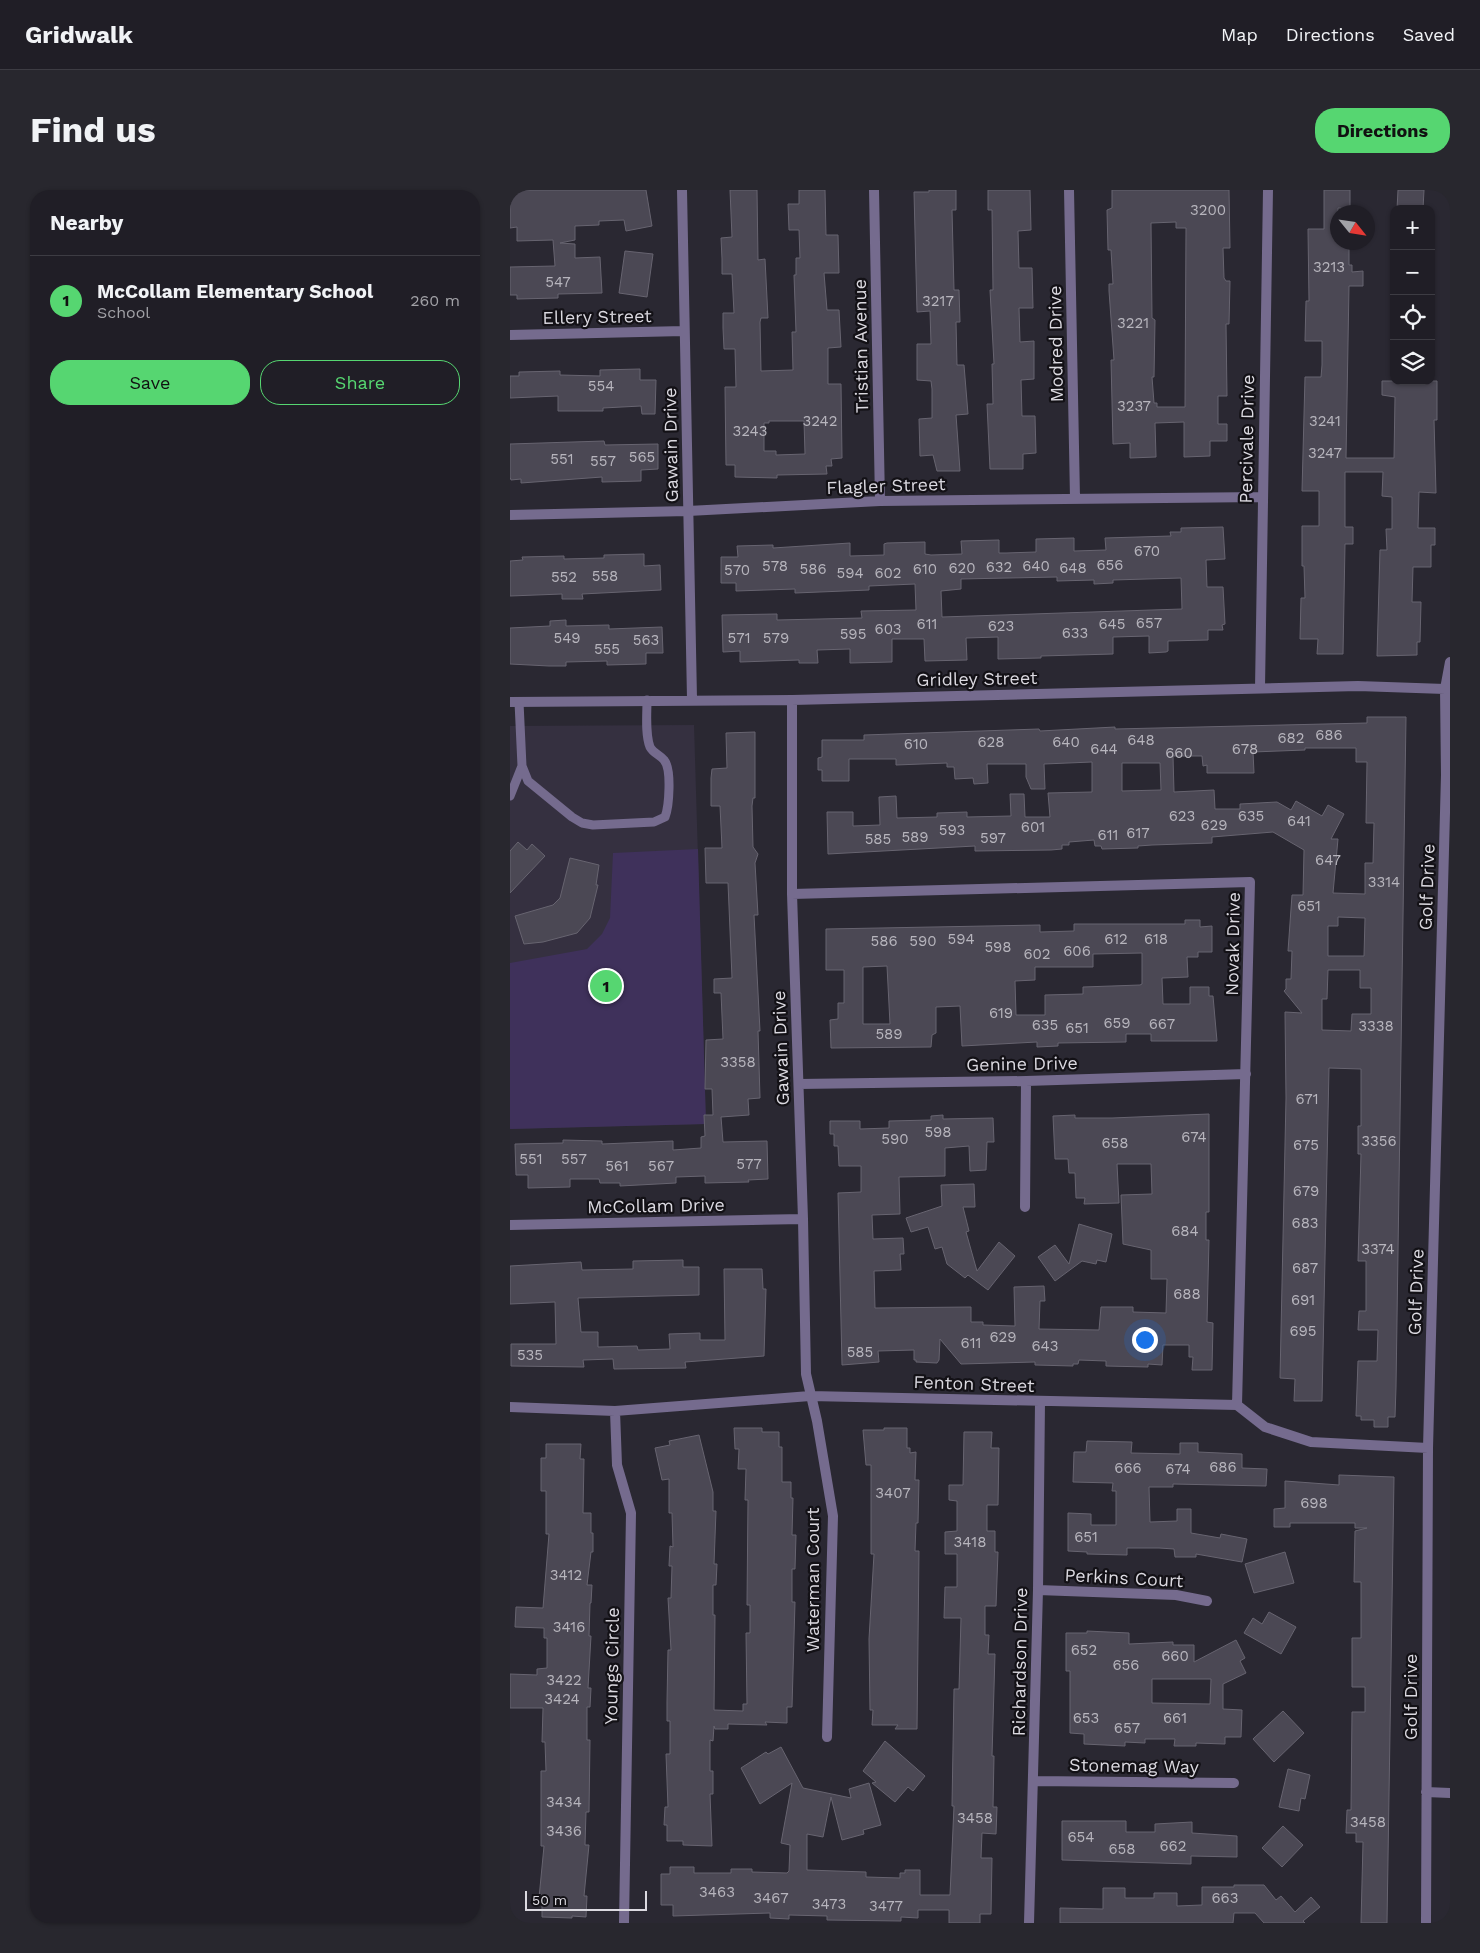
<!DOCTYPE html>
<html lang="en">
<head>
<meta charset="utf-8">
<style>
	body { margin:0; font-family:"Work Sans",sans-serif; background:#28272e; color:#f1f3f6 }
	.controls { position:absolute; right:15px; top:15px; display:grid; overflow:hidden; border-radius:10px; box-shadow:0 1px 4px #0004 }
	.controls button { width:45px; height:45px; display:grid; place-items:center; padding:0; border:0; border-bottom:1px solid #3d3c43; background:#201e26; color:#f1f3f6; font:25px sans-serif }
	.compass { position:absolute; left:820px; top:15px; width:45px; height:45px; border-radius:50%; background:#201e26; box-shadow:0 1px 4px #0004; rotate:120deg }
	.scale { position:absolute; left:15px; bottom:12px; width:122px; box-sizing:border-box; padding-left:5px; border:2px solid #dbd9e0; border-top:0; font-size:14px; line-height:18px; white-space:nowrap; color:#dbd9e0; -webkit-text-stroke:4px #131116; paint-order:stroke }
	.you { position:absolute; left:634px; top:1149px; width:18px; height:18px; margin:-12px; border:4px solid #fff; border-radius:50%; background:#1a73e8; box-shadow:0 0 0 8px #1a73e833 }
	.badge { display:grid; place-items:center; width:32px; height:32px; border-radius:50%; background:#56d671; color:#111; font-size:16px; font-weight:700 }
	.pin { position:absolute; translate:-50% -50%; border:2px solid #fff; box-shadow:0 1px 5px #0006 }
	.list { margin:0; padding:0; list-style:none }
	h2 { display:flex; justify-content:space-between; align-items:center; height:65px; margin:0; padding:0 20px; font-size:21px }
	h2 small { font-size:16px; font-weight:400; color:#a2a2a7 }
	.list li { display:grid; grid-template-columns:32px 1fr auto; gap:15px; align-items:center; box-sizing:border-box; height:90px; padding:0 20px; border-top:1px solid #3d3c43 }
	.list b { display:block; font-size:19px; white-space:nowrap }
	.list p { margin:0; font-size:16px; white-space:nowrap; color:#a2a2a7 }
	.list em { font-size:16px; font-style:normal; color:#a2a2a7 }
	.actions { display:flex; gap:10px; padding:15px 20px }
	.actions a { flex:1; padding:11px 0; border:1px solid #56d671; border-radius:20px; text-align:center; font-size:18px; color:#56d671 }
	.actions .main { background:#56d671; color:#111 }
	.icon { flex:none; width:28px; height:28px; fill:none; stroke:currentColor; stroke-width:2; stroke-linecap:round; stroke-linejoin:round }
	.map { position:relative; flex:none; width:940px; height:1733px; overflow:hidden; border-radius:20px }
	header { display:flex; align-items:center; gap:30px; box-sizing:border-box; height:70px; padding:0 25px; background:#201e26; border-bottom:1px solid #3d3c43 }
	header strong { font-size:24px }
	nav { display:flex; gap:28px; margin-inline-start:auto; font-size:18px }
	.intro { display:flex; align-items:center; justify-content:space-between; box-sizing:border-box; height:120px; padding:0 30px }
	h1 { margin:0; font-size:35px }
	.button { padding:12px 22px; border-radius:20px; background:#56d671; color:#111; font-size:18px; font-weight:700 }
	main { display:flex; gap:30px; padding:0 30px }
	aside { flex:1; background:#201e26; border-radius:20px; box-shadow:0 1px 4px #0004 }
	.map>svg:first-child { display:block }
	.built { fill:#353040 }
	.green { fill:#3f315b }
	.building { fill:#4b4854; stroke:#676470; fill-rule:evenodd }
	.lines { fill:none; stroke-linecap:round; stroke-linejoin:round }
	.lane { stroke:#756b8e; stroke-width:9 }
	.street { stroke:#756b8e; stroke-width:10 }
	.labels { text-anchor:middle; stroke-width:4.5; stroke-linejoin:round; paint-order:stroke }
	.number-label { font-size:15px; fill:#b7b5bd }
	.street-label { font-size:18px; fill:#dbd9e0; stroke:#131116 }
</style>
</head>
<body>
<header>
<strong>Gridwalk</strong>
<nav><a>Map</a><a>Directions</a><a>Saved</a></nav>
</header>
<div class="intro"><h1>Find us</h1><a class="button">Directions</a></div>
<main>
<aside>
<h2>Nearby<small></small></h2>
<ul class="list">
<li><span class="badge">1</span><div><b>McCollam Elementary School</b><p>School</p></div><em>260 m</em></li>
</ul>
<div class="actions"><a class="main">Save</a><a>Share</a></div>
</aside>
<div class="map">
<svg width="940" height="1733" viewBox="0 0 940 1733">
	<rect width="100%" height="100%" fill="#2a2832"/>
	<path class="built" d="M184 535 196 934 0 939V536Z"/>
	<path class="green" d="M188 659 196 934 0 939V773L77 759 92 744 100 728 103 663Z"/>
	<path class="building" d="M4 0H136L142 36 116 41 114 30 89 31V35L65 36V50L50 53 65 54V68L90 67 92 103 48 104V108L7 109V105H0V77L45 76 43 50 7 51V37L0 38V2H4Z
		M220 0H247L248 70 255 69 258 128H251L250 132 251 181 283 180 282 142H286L284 85H286V68H290L289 40H279L278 14H289V0H315L316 45H328L329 83H314L317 120H329L331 157 318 158V194H331L332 268 321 269 322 276H316L317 284 267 285V288L225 287V275H216L215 197H226L225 159H214L213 138V123H224L222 84H212V69L211 48 222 47ZM259 231H294L295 264 266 265V261H254V233H259Z
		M419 0H446V20H442L444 100H449L450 132H446L447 175H454L458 224 446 225 450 281H427L423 265 410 266 409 229 422 228V199L421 191 407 190V154H421L420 121 407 122 404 2H419Z
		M478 0H520L521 40 508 41 509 78H522L523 118H509L510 152 524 151V189L511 190 512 226H525L526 263 513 264V279H480L477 214H483L482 174H484L480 100H483L482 20H478Z
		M602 0H719L720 58H713L714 88 716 91H720L719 134H716L717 206H708V234H717V251H700V266L674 267V232L645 233 646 267 620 268V253L603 254 601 170H604L599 101V94H603L601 60H598L597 20 602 18ZM666 32V38H676L675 217H647V213H644L642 187H644L645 130 642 128 641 33Z
		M814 0H840V18H828V52H839V75H842V82L853 81V96H839L836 268H884L885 207 872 205V191H927V230H924L926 303 909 302 908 338H925V355H921V377H903L902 412H911L910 452H907V465L867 466 870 360H877L876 339H882V307L872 306 873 282H835V337H843V354H835L833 464H807L808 449H790L791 408H795L794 376H792V336H809V301H792L795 187H811L812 175V151H795L796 111H799L798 39H814Z
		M888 0H914L913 19H887Z
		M115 61 143 64 137 107 109 103Z
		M130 179V190H146L145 224H132L131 216 93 218V221H48V206L0 208V186H9V182L50 181V185L90 186V180Z
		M94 251 95 255 148 254V279L131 280V291L92 292V287L11 293V289L1 290 0 287V254Z
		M713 337 715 369 696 370 697 397H713L715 434 712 435 713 440H698V450L658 451V461L656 462 639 463V446L603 447V464L531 466V468L488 469V447L456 448 457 470 415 471 414 449H382V472L340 473V459L307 460 308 473H289V470L230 472V461L213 462 212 425 267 424V430L352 428 351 421 406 420 405 394 359 396V400L285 403V399L226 401V393H211V367H228L227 356 263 355V358L340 353V366L374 365V354L377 353 415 352V364L421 365 452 364 451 351 489 350V363H496L526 362V349L564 348V361L596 360 595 348 661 346 660 342H671V338ZM547 387V391L584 390V394L603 393V390L671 388 672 419 432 427 431 401 451 399V389Z
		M134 364V376L150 375 151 400 72 404 73 409H52V404L0 406V371L13 370 12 367 54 366V369L94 368V365Z
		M56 430V436L99 435V439L152 437 153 463H136V474L97 475V471L56 472V476H39L0 474V438L40 436V431Z
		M857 527H896L886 1197 885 1227H878V1237H864V1230H851V1226H846L848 1171H867L868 1140H848L849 1121H856V1071H848L851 964H848V936H851V879L819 878 812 1211H784L785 1189 770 1188 776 908 775 822 792 823 774 801 776 799V789H781L782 761H778L782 705H793L794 660 763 642 702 647V653L642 655 628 656V658L592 659 591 656H585L584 650 559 652V655H552V659L541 660 465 661V656L318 664 317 622H343V636L370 635 369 607 386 606 387 628 427 627V623L457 622V627L501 626 500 604H514L515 627H540L538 603 582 602V572L534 574 535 599H521L516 587V574H477L478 593 464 594 463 588 445 589 444 577H437V573L386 575V569H339V591H312V580H308V568L312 567V550H354V545L529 539 530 541 605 537V539L857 533ZM795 558H846V572H857L856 633H864L863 673H855V704L823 703 828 649H821L834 624 818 615 812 626 786 611 781 620 767 612 730 614V619H705L704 600 664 602 663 566H692L693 576 697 575V583H744L743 562 795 560ZM612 573H650L651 600 612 601ZM828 727 855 728 854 766H818V736H828ZM818 780H850V798H861V824H842L841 841 812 840V809H817Z
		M245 542V608H243L242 616 243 657 248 664 245 673 248 725H244L250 841H248L250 908 238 909 239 925 211 927 213 952 257 951 258 989 238 990 239 992 195 993V986L166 987V993L110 996V993H90L89 989H60V997L18 998V985H6L5 954 53 953V950L92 951V954L163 951V960L191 958V947L195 946 194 925H203L202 899H195L196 850 213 849 211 803H204V789L222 788 218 693H196L195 658H212L210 616H201V588L202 579 217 578 216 543Z
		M8 652 17 660 22 654 35 666 0 703V661Z
		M60 668 89 675 86 695H88L80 728 67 743 33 752 14 754 5 726 43 715 50 708Z
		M675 730H690V737L702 736V762H688V767H677L678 787 652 788 653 814H680V797H699V806H703L707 851H641V844H616V852L548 853V856L527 857V852L452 856 450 816 426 817V843L422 845 421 857 321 858 320 830 328 829V813H334V780H316V739L530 735V742L564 741V734H675ZM632 763V794L630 795 573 797V804L535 805V825H506L505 791 525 790V777H583V764ZM377 776 380 834H353V777Z
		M699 924V1022H696V1050H699L697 1132 703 1133 702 1180H682L683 1167H679V1155H653L652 1175 638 1174V1177L596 1176V1171L569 1170 568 1174H563V1176L525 1175V1172L451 1174 430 1149 429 1170 427 1173 406 1172V1170H404V1160L368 1161 369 1172 332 1175 328 1003 351 1002V976H329L328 956H324V944H320V931H350V939L379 938V931L421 930V926L433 925V929L483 928 484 952H477L476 980 460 981 459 956 435 958V986L389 987 390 1024 362 1025 363 1049 393 1048 394 1064H390L391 1080 364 1081 365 1118 461 1117V1132H473V1135L505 1136 504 1097 534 1096 535 1111H530L529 1139 589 1140 591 1117H623V1122L656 1123 657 1089H641V1060L613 1054 611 1005 642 1004 641 974H607L609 1013 574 1014 575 1008H566L565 983H559L558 969H545L543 926 565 925V928H602Z
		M464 994 465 1017H453L459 1041 456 1042 467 1081 489 1052 505 1066 478 1100 458 1085 455 1088 437 1074 432 1057 425 1059 418 1037 401 1042 396 1028 432 1016 431 995Z
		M569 1034 602 1044 596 1072 587 1070 586 1074 572 1071 545 1091 528 1067 545 1055 559 1074Z
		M173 1070V1077H189V1105L68 1108 71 1142H88V1157L127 1156 128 1160 160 1159 159 1144 190 1143V1150H215L214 1079H252L253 1099H256L254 1166 175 1172 176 1178 104 1179 103 1169 73 1170 74 1177 1 1176V1154H46L45 1112 0 1114V1076L71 1072 72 1080 123 1079V1071Z
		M224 1238H252V1242H269V1257H272V1292H281V1308H283L282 1345H286L285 1379H282V1412H285L282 1517H277V1533L255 1532 257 1535 218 1534V1539H205L204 1536 203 1551 200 1550V1581H203V1604H200L202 1656 173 1655V1651H157V1635H154L155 1617H158L156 1564H160V1531H157V1512L158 1460H161L158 1408H161L162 1376H159L160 1356 163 1357 162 1323H159V1289L152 1290 145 1258 160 1255 159 1251 189 1245 203 1302V1321H206L204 1374H207L206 1395H203V1425H205L204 1520 233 1521V1514H237L236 1443H240V1415H237L238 1310H235L236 1279H228L229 1259H225Z
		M374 1238H397V1258H400V1263L406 1262 405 1290H409L408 1333H406L405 1361H409L407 1539H385L388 1535H362L363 1520H360L359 1449 364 1364H361V1275H356L353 1240H374Z
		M454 1242H482L481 1258H489L488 1315H477V1341H485V1362H488L486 1416H475V1445H479L478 1464H485L482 1566H484L483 1617H487L486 1644 472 1643 471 1668H482L481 1724H470V1733H439V1720H408V1728L391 1727V1731L317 1730V1726L279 1725V1729L260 1728V1723L163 1726V1715H151V1684H160V1677H184V1683H221V1679H242V1682L277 1683 279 1681 280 1655 271 1653 282 1593 250 1614 231 1578 256 1562 258 1564 271 1557 293 1598 341 1608 339 1599 359 1593 371 1635 353 1640 354 1644 332 1650 321 1607 313 1647 297 1644V1680L356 1682V1687L390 1688V1683H395V1680H410V1705H440L444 1616H442L444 1499H449L451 1428H434L435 1397H447V1364H435V1342L447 1341V1311L439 1310V1295H453Z
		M577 1251 622 1252 621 1263 670 1264V1253H688V1262L732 1264V1278L757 1279 756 1296 663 1294V1297H639L640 1332 667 1331V1319H681V1343L710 1348 711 1344 737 1349 732 1372 686 1364V1367H665L664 1359 649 1358H617V1365L577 1364V1362L558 1361V1323L581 1324V1335H606V1301H602L603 1293 563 1292 564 1262H576Z
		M36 1254H71L70 1269H74L73 1323H81V1343H83V1362H81L77 1395H82L81 1413H80L79 1446H81L78 1498H81L80 1517H77V1550H80L79 1622H76L75 1655H79L74 1706H77L76 1727 62 1726V1728L32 1727V1708H29L34 1656H31V1581H36L35 1552H32L33 1518H0V1484L27 1485V1479L37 1478V1448H34V1438L5 1437 6 1417 33 1418 39 1344H36V1301H31V1268H36Z
		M829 1285 884 1287 877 1733H851L853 1652H846V1643H836L837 1620H841L842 1522H855V1497H842V1448H851V1392H844L845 1341 857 1338H845V1333H780V1337H764V1319L775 1318V1291L829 1295Z
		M775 1362 784 1393 744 1403 735 1374Z
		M759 1422 786 1437 771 1464 734 1443 743 1428 752 1434Z
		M577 1441 619 1443V1454L663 1452V1455H684V1472L726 1450 735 1468 730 1471 736 1483 713 1494V1519L732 1520 731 1547H715V1554L686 1553V1556H664L665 1549H635V1553L615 1552V1556L574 1554V1544L560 1543V1481H556V1443H577ZM642 1489H701L700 1514 642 1513Z
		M773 1521 794 1543 764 1572 743 1549Z
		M375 1551 415 1586 403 1601 398 1597 385 1612 362 1593 366 1592 353 1581Z
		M778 1579 800 1585 795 1609 791 1608 789 1621 769 1617Z
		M552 1631H616V1642H645V1634L682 1632V1643L727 1646V1667L681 1666V1674L552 1670Z
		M773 1636 793 1655 772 1677 752 1658Z
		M724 1695H754L766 1710 771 1706 785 1722 801 1707 810 1717 793 1731 795 1733H754L745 1723H724L723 1733H550V1718L593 1719V1698H615V1708H644V1703H667V1716L692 1715V1697H724Z"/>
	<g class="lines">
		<path class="lane" d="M9 512 12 576 18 591 62 627 72 633 83 635 144 632 155 627C159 617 162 579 154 570 150 565 143 563 140 557 135 544 137 524 137 510
			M0 606 12 576"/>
		<path class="street" d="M172 0 182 509
			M364 0 370 311
			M559 0 565 308
			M0 145 174 141
			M0 325 178 321 370 311 753 307
			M750 498 758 0
			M282 510V704L293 1029 296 1184 307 1231 323 1326 317 1547
			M0 512 282 510 848 496 935 499
			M282 704 740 692 727 1215
			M289 894 516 891 736 884
			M515 1017 516 891
			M0 1035 293 1029
			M0 1217 105 1221 300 1206 727 1215 755 1237 801 1252 918 1258
			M105 1221 107 1275 121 1323 114 1733
			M528 1400 666 1405 697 1411
			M523 1591 724 1593
			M916 1602 940 1603
			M519 1733 528 1400 530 1212
			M916 1733 918 1258 936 585 935 499 940 472"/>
	</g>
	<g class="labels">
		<g class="number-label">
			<text x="698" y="25">3200</text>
			<text x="819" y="82">3213</text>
			<text x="48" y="97">547</text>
			<text x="428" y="116">3217</text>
			<text x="623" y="138">3221</text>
			<text x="91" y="201">554</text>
			<text x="624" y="221">3237</text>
			<text x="310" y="236">3242</text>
			<text x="815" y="236">3241</text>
			<text x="240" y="246">3243</text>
			<text x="815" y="268">3247</text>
			<text x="132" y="272">565</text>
			<text x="52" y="274">551</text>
			<text x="93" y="276">557</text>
			<text x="637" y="366">670</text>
			<text x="600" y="380">656</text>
			<text x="265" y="381">578</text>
			<text x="526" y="381">640</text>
			<text x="489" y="382">632</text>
			<text x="452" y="383">620</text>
			<text x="563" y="383">648</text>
			<text x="303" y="384">586</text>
			<text x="415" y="384">610</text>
			<text x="227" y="385">570</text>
			<text x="340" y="388">594</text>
			<text x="378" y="388">602</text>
			<text x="95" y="391">558</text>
			<text x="54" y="392">552</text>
			<text x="639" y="438">657</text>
			<text x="417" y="439">611</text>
			<text x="602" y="439">645</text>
			<text x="491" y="441">623</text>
			<text x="378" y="444">603</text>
			<text x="565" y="448">633</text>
			<text x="343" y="449">595</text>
			<text x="57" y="453">549</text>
			<text x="229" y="453">571</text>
			<text x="266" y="453">579</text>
			<text x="136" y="455">563</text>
			<text x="97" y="464">555</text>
			<text x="819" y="550">686</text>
			<text x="781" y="553">682</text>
			<text x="631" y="555">648</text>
			<text x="481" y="557">628</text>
			<text x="556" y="557">640</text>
			<text x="406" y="559">610</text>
			<text x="594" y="564">644</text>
			<text x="735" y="564">678</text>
			<text x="669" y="568">660</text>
			<text x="672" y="631">623</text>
			<text x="741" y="631">635</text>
			<text x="789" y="636">641</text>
			<text x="704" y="640">629</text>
			<text x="523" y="642">601</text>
			<text x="442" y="645">593</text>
			<text x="628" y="648">617</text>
			<text x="598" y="650">611</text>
			<text x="405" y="652">589</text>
			<text x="483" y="653">597</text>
			<text x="368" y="654">585</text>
			<text x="818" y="675">647</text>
			<text x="874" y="697">3314</text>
			<text x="799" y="721">651</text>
			<text x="451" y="754">594</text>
			<text x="606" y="754">612</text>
			<text x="646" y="754">618</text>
			<text x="374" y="756">586</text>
			<text x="413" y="756">590</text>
			<text x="488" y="762">598</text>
			<text x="567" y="766">606</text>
			<text x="527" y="769">602</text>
			<text x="491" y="828">619</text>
			<text x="607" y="838">659</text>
			<text x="652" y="839">667</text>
			<text x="535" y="840">635</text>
			<text x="866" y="841">3338</text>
			<text x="567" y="843">651</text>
			<text x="379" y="849">589</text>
			<text x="228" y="877">3358</text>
			<text x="797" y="914">671</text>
			<text x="428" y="947">598</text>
			<text x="684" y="952">674</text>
			<text x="385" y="954">590</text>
			<text x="869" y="956">3356</text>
			<text x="605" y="958">658</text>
			<text x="796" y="960">675</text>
			<text x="21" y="974">551</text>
			<text x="64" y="974">557</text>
			<text x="239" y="979">577</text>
			<text x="107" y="981">561</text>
			<text x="151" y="981">567</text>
			<text x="796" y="1006">679</text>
			<text x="795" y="1038">683</text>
			<text x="675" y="1046">684</text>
			<text x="868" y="1064">3374</text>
			<text x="795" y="1083">687</text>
			<text x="677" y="1109">688</text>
			<text x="793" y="1115">691</text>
			<text x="793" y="1146">695</text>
			<text x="493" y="1152">629</text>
			<text x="461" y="1158">611</text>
			<text x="535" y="1161">643</text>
			<text x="350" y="1167">585</text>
			<text x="20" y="1170">535</text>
			<text x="713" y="1282">686</text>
			<text x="618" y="1283">666</text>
			<text x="668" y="1284">674</text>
			<text x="383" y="1308">3407</text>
			<text x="804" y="1318">698</text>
			<text x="576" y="1352">651</text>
			<text x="460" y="1357">3418</text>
			<text x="56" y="1390">3412</text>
			<text x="59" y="1442">3416</text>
			<text x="574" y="1465">652</text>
			<text x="665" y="1471">660</text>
			<text x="616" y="1480">656</text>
			<text x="54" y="1495">3422</text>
			<text x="52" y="1514">3424</text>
			<text x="576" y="1533">653</text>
			<text x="665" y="1533">661</text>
			<text x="617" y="1543">657</text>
			<text x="54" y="1617">3434</text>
			<text x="465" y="1633">3458</text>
			<text x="858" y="1637">3458</text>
			<text x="54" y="1646">3436</text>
			<text x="571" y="1652">654</text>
			<text x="663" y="1661">662</text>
			<text x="612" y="1664">658</text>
			<text x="207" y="1707">3463</text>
			<text x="261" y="1713">3467</text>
			<text x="715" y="1713">663</text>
			<text x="319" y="1719">3473</text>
			<text x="376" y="1721">3477</text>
		</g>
		<g class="street-label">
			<text transform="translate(87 127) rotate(-1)" y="6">Ellery Street</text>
			<text transform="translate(546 154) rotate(-91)" y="6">Modred Drive</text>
			<text transform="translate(351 156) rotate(-91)" y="6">Tristian Avenue</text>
			<text transform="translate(737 249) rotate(-89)" y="6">Percivale Drive</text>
			<text transform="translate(161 255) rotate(-91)" y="6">Gawain Drive</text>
			<text transform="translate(376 296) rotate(-2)" y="6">Flagler Street</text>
			<text transform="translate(467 489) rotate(-1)" y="6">Gridley Street</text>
			<text transform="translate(917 697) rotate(-88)" y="6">Golf Drive</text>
			<text transform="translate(723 754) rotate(-89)" y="6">Novak Drive</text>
			<text transform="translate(271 858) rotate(-92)" y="6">Gawain Drive</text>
			<text transform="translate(512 874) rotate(-1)" y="6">Genine Drive</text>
			<text transform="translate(146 1016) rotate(-1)" y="6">McCollam Drive</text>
			<text transform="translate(906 1102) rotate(-88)" y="6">Golf Drive</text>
			<text transform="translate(464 1194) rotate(2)" y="6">Fenton Street</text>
			<text transform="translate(614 1388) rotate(3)" y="6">Perkins Court</text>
			<text transform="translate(303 1390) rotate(-90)" y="6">Waterman Court</text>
			<text transform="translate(510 1472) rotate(-89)" y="6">Richardson Drive</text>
			<text transform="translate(102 1476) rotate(-89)" y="6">Youngs Circle</text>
			<text transform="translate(901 1507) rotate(-90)" y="6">Golf Drive</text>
			<text transform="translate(624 1576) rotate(1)" y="6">Stonemag Way</text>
		</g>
	</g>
</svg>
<div class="controls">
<button>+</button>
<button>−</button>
<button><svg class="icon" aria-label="locate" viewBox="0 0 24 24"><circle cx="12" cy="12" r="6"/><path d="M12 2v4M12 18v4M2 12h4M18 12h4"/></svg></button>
<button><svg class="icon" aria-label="layers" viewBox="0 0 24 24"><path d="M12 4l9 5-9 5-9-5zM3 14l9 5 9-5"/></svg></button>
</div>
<svg class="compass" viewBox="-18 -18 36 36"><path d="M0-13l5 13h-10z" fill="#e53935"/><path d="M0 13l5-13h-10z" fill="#a2a2a7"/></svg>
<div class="scale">50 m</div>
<div class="you"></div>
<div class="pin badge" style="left:96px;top:796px">1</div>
</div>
</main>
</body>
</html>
